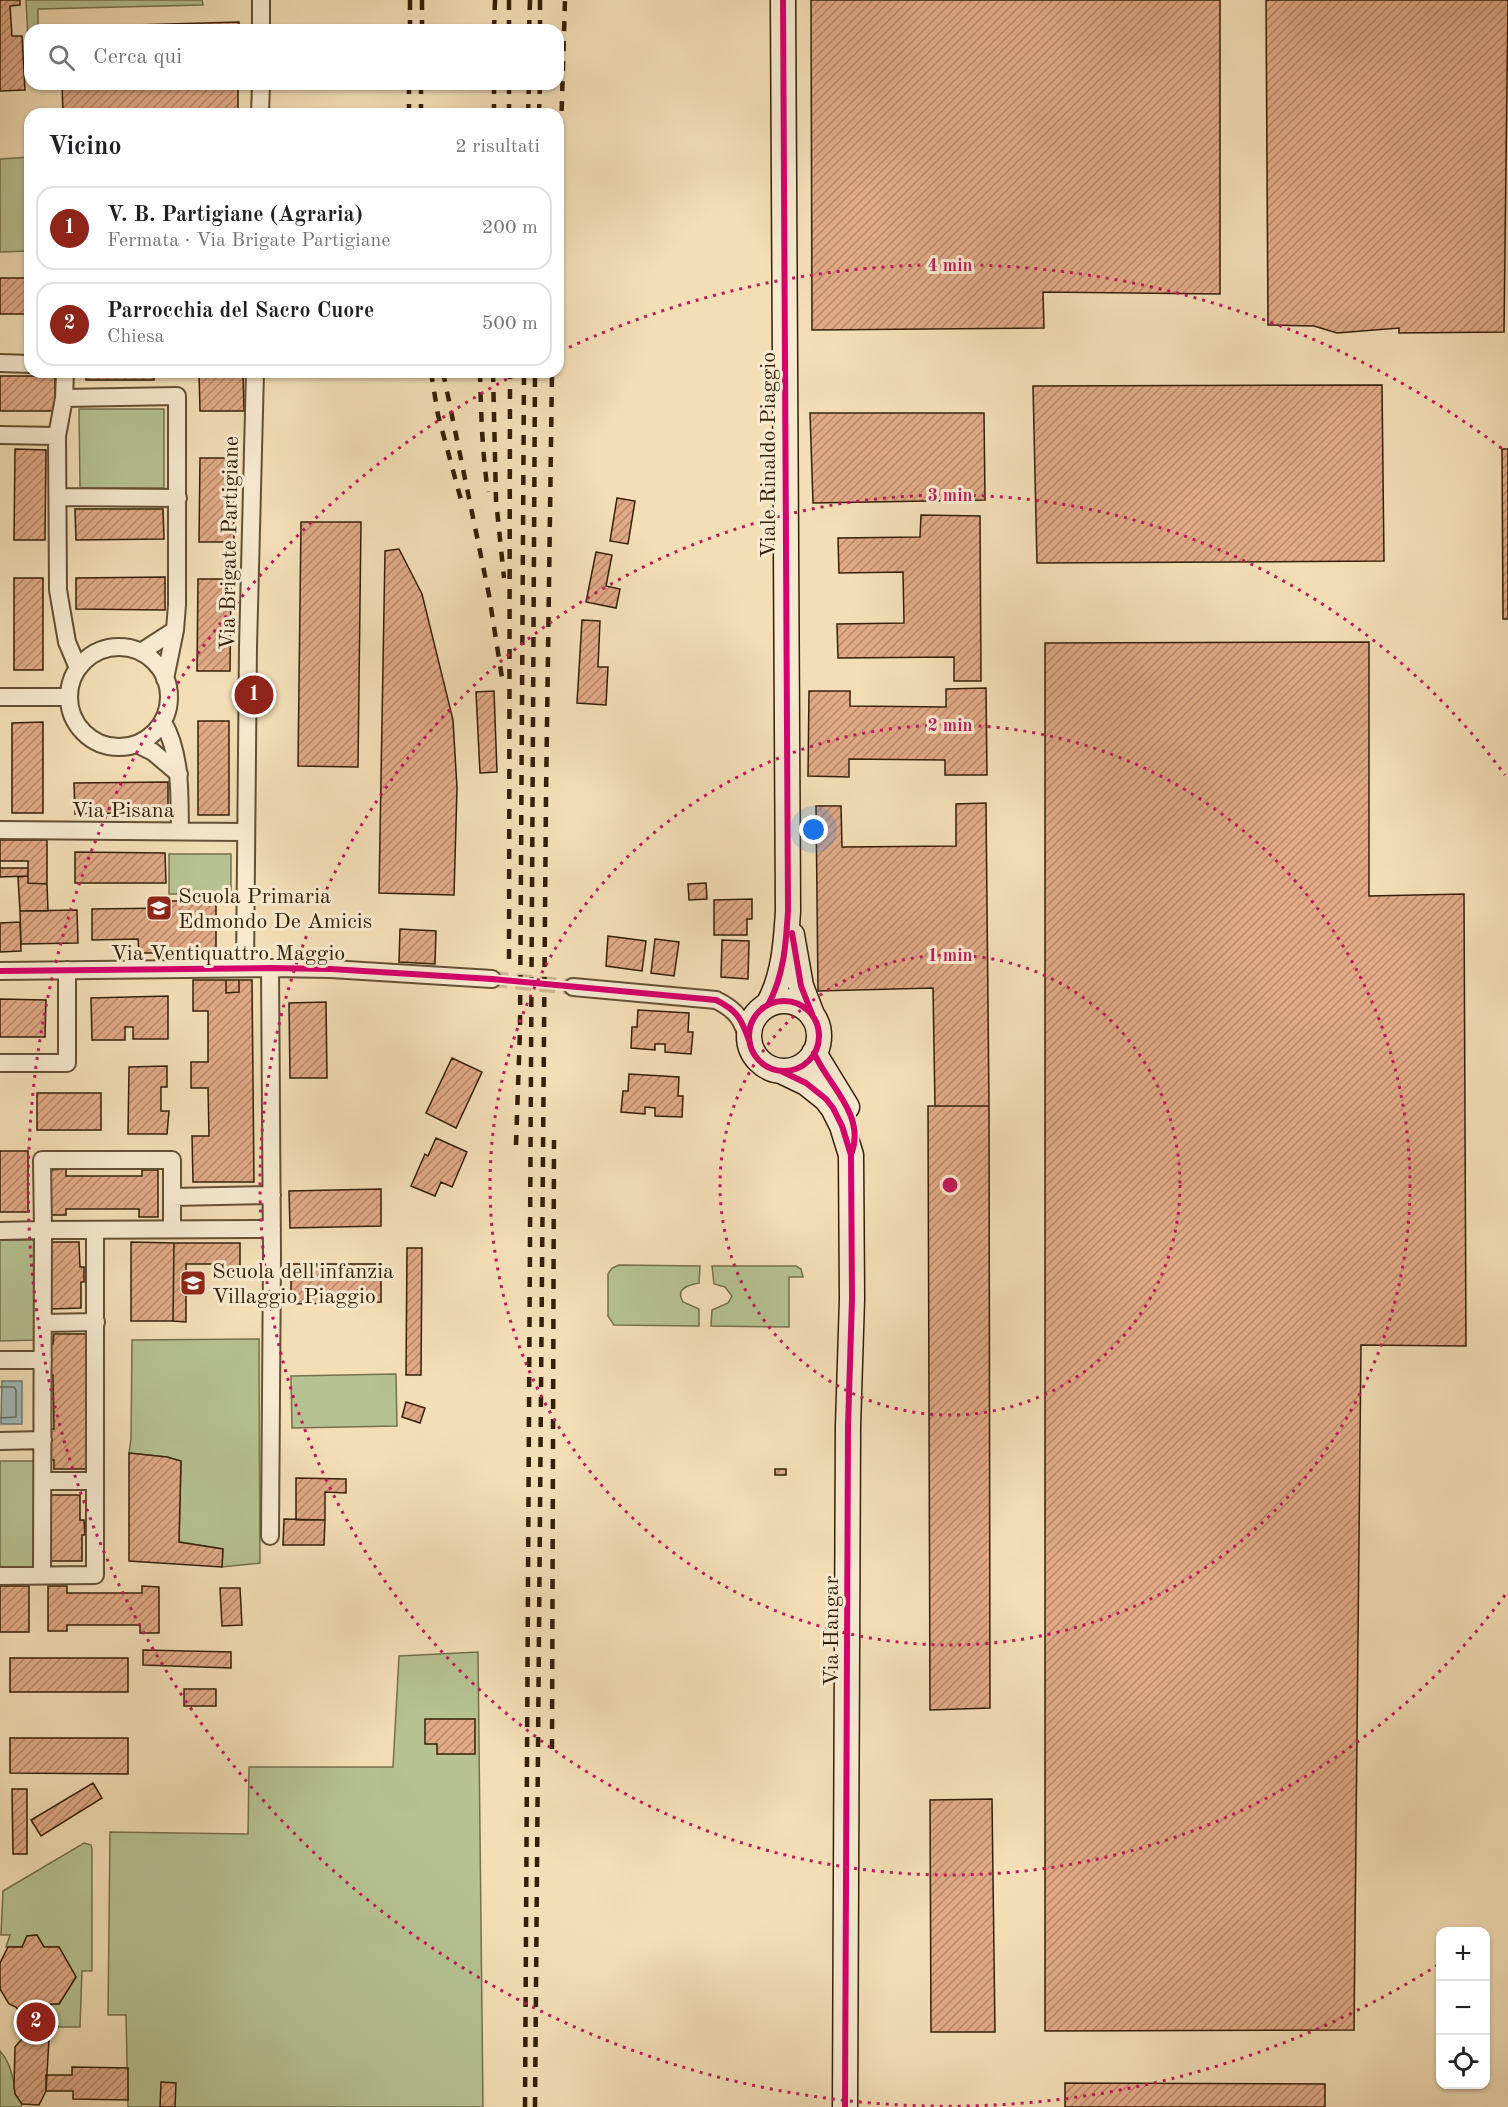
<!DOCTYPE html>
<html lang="it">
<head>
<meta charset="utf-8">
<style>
	body { margin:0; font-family:"Old Standard TT",serif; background:#f2f2f2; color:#202124 }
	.controls { position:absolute; right:18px; bottom:18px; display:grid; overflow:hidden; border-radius:12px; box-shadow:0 2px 4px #0004 }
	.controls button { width:54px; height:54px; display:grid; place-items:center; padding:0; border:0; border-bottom:2px solid #e0e0e0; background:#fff; color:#202124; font:30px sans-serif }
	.you { position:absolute; left:814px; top:830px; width:21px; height:21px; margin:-15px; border:4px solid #fff; border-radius:50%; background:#1a73e8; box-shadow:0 0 0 9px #1a73e833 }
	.badge { display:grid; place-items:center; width:39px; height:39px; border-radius:50%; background:#8f2418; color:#fff; font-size:20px; font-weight:700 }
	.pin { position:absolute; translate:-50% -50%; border:3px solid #fff; box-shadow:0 2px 6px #0006 }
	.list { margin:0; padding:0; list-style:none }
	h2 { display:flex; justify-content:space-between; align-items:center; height:78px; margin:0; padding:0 24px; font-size:26px }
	h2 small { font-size:20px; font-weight:400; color:#757577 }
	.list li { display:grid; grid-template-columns:39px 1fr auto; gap:18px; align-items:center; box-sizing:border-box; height:84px; margin:0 12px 12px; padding:0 12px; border:2px solid #e0e0e0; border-radius:18px }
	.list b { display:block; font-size:22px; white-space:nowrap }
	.list p { margin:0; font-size:20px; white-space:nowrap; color:#757577 }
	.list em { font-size:20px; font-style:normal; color:#757577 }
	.icon { flex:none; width:33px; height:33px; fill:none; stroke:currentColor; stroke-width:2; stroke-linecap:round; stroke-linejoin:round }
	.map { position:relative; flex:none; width:1508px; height:2107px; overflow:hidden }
	.search { position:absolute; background:#fff; box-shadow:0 2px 4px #0004; left:24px; top:24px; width:540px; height:66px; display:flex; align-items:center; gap:15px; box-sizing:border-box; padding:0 21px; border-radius:18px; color:#757577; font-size:22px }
	.panel { position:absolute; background:#fff; box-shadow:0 2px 4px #0004; left:24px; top:108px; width:540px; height:270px; border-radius:18px }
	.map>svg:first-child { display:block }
	.green { fill:#b6c291; stroke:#75714c; stroke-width:1.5 }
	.water { fill:#9fbab8; stroke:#747c71; stroke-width:1.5 }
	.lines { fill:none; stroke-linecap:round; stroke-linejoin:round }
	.shore { stroke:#6a6d60; stroke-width:1.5 }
	.building { fill:url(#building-hatch); stroke:#342007; stroke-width:1.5 }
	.street-tunnel { stroke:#cdb893; stroke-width:16; stroke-dasharray:16 8; stroke-linecap:butt }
	.street-casing { stroke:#645033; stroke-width:20 }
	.secondary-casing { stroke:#342007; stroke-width:27 }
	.street { stroke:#f7ead0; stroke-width:16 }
	.secondary { stroke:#f7ead0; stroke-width:24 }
	.rail { stroke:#342007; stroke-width:4.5; stroke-dasharray:10 10; stroke-linecap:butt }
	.cycleway-casing { stroke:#f7ead0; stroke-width:10 }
	.cycleway { stroke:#d6006c; stroke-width:6 }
	.ring { fill:none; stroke:#c2185b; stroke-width:3; stroke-dasharray:3 6 }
	.labels { text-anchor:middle; stroke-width:6; stroke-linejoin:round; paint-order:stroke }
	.street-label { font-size:22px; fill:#342007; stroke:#f7ead0 }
	.poi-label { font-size:22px; fill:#342007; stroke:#f7ead0; text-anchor:start }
	.centre { fill:#c2185b; stroke:#f7ead0; stroke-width:3 }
	.ring-label { font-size:18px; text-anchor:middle; font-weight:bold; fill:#c2185b; stroke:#f7ead0; stroke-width:6; stroke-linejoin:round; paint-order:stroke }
</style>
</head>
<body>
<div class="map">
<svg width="1508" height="2107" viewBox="0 0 1508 2107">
	<defs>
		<pattern id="building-hatch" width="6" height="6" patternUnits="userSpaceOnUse" patternTransform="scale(1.5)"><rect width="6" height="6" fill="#e1a986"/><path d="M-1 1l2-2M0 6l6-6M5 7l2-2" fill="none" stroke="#b7896c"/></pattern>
	</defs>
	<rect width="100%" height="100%" fill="#f3deb6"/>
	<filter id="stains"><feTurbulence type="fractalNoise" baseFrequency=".00333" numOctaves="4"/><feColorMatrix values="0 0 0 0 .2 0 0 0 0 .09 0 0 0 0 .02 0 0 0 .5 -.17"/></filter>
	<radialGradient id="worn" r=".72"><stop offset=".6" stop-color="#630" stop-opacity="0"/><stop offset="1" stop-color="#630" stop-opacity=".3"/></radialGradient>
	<path class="green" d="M26 0H202L203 5 38 9V30H30L29 60Z
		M30 157V251L0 252V159Z
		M79 409H164V488H80Z
		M169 854H231V894H169Z
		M0 1240H36L37 1340 0 1341Z
		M619 1265 700 1266 699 1283C688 1285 675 1289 683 1302L699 1309V1326L614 1325 608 1316V1274L612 1268Z
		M712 1266H796L801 1269 803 1277H789V1327L711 1326 712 1310 728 1303 732 1296 725 1287 714 1284Z
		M259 1339 260 1563 222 1567 223 1549 179 1542 181 1461 167 1457 129 1453 131 1439 132 1340Z
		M396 1374 397 1426 292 1428 291 1376Z
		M0 1461H36V1570H0Z
		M478 1652 483 2107H128L126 2015H108L110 1832 248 1834 249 1767H393L399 1656Z
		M84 1843 91 1845 92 1849V1971H82L80 2027H48L51 2004H59L76 1977 59 1947H44L36 1935 27 1936 22 1947H6L10 1935H1L3 1891Z
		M0 2051C15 2067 11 2087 22 2104L21 2107H0Z"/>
	<path class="water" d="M2 1381H22V1424H1Z"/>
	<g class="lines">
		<path class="shore" d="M0 1387H14L16 1390V1417L0 1418"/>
	</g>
	<path class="building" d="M0 0H20V5L10 6 12 36H22L25 90 0 91Z
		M811 0H1220V294L1043 292 1044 328 812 330Z
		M1266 0H1508L1504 332 1399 333V328L1337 333 1314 326 1268 325Z
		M239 22V30H61V27Z
		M62 84H238V114H63Z
		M0 278H30V314H0Z
		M86 372H154V380H86Z
		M199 372H243L244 411H200Z
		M0 376H55V411H0Z
		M1382 385 1384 561 1037 563 1033 386Z
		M810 413H984L985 500 813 503Z
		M15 449 46 450 45 540H14Z
		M1502 449H1508V619H1503Z
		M200 458H234V542H199Z
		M617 498 635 501 628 544 610 541Z
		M75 509H163L164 539 76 540Z
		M921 515 980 516 981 681H954V657L838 658 837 624 904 623 903 572 839 573 838 538 920 537Z
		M301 522H361L358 767 298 766Z
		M399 549 422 594 453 720 457 788 454 895 379 893 385 551Z
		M596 552 612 555 606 586 620 589 616 608 586 602Z
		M165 577V610L76 609V578Z
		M14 578H43V670H14Z
		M198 579H231L230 671H197Z
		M582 620 600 621 598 667H608L606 705 577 703Z
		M1369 642V896L1464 894 1466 1346 1361 1345 1354 2030 1045 2031V643Z
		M986 688 987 775H945V760L849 759V777L808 776 809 691H850V706L946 707V689Z
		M494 691 497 772 480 773 476 692Z
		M198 721H229V815H198Z
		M43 722V813H12V723Z
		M168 782V812L75 814 74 783Z
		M986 803 989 1106H935L933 988 818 991 816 806H841L842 847 956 846V804Z
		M0 840V868H28V876L0 877Z
		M0 840H47V884L28 883V861H0Z
		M75 852 165 853 166 883H75Z
		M28 876V883L47 884 48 911H20L18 877Z
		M706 883 707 899 689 900 688 884Z
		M752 899V919H747V935H714V900Z
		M170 901H216V953H139L138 939 92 940V909L170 908Z
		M77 910 78 943 21 944 20 911Z
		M20 922 21 951 0 952V923Z
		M400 929 436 931 435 964 399 962Z
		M608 936 646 941 642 971 606 966Z
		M655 939 679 942 674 976 651 973Z
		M722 940 749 941 748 979 721 977Z
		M193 980H226V993L239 992V980H252L254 1182H193L192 1136H209L208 1088H191V1062H208V1011H193Z
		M226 980H239V992L226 993Z
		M168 996V1039H133V1027H125V1040H92L91 998Z
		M0 999 46 1000 45 1037H0Z
		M326 1002 327 1078H290L289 1003Z
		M638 1010 689 1013 688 1032H693L691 1054 665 1052V1044H655V1050L631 1048 632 1027H637Z
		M452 1058 482 1072 456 1128 426 1113Z
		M167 1066V1087H161V1111H169L167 1134H128L129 1067Z
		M629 1074 679 1077 678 1096H683L682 1117 655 1116V1108L645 1107V1114L621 1112 623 1091H628Z
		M37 1093H101V1130H37Z
		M928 1106H989L990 1708 930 1710Z
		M436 1138 467 1152 452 1187 441 1182 435 1196 411 1186 425 1154 428 1156Z
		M0 1151H28V1212H0Z
		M66 1169V1176H142V1170H158V1217H139V1209H66V1215H48V1170Z
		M381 1189V1226L290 1228 289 1191Z
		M50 1242H79L80 1267H84V1282H81V1308L50 1309Z
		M131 1242 174 1243 173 1321H131Z
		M174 1243H240V1273H221V1264H186V1322L173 1321Z
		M407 1248H422L421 1375H406Z
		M291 1264H381V1302L291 1304Z
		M54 1334H90V1469H54V1460H50L49 1429H54L53 1375H50V1344H53Z
		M406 1402 425 1408 420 1423 402 1417Z
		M129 1453 167 1457 181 1461 179 1542 223 1549 222 1567 129 1561Z
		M775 1469H786V1475H775Z
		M296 1478 346 1479V1493L325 1492V1520H296Z
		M51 1495H80V1520H84L85 1535H82V1561H51Z
		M284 1519 325 1520 324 1545H283Z
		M0 1586H29V1632H0Z
		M48 1586H67V1593H142V1586L159 1587V1633H140V1625H67V1631H48Z
		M220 1588H240L242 1625 222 1626Z
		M143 1650 231 1652V1668L143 1665Z
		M10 1658H128V1692H10Z
		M184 1689H216V1706H184Z
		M425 1719H475V1754H437V1744H425Z
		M10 1738H128V1774L10 1773Z
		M93 1783 102 1798 41 1836 31 1820Z
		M12 1789H27V1854H13Z
		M992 1799 995 2032H931L930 1800Z
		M37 1935 44 1947H59L76 1977 59 2004H51L46 2091 39 2105 22 2104 15 2094 14 2086 15 2047 22 2039 23 2017 16 2007 9 2004 0 1989V1963L8 1947H22L27 1936Z
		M72 2067 128 2068V2100L73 2099V2091H46V2075H72Z
		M161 2082 176 2083 175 2107H160Z
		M1065 2083 1325 2084V2107H1065Z"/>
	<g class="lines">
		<path class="street-tunnel" d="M492 979 573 987"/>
		<defs>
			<path id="street" d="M261 30V0
				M260 114 261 84
				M0 363 30 364
				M65 372 64 398 57 436 58 590 67 642 78 668
				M64 398 177 396V605L175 630 165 679
				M0 435 57 436
				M58 497 178 498
				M69 697a50 50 0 1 1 100 0a50 50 0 1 1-100 0Z
				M141 652 175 630
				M0 697H69
				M163 722C182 756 179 794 180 831
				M137 744 153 752 179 774
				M0 830 245 832
				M245 968 248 647 255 372
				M270 968 272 1254 270 1536
				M0 971 270 968 331 969 492 979
				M573 987 716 1000C739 1011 742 1021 750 1043
				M0 1063H67V970
				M172 1197 272 1195
				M172 1229V1160H42L43 1230 272 1229
				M0 1231 43 1230 42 1575
				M43 1323 96 1322
				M0 1360H43
				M0 1441 43 1440
				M43 1481H95
				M0 1576 95 1575V1230"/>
			<path id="secondary" d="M792 935 801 986 813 1017
				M749 1036a35 35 0 1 1 70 0a35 35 0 1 1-70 0Z
				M768 1005C784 976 786 943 788 911L783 0
				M814 1053 847 1107
				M781 1071 806 1083 826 1099 833 1108 842 1126 851 1155 852 1299 848 1426 845 2107"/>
		</defs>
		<use href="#street" class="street-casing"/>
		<use href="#secondary" class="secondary-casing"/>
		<use href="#street" class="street"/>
		<use href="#secondary" class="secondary"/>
		<path class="rail" d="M410 30V0
			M422 30V0
			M494 30 495 0
			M509 30V0
			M529 30 530 0
			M540 30V0
			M509 84V114
			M409 114V84
			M421 114V84
			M494 114V84
			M528 114 529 84
			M539 114 540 84
			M558 231 565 0
			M431 372 438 415 461 500
			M443 372 489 595 503 684
			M480 372C481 412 482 452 488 492
			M493 372 496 500 504 578
			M509 959 510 372
			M516 1145 520 1030 524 372
			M552 1749 554 1140
			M525 2107 535 372
			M535 2107 546 796 552 372"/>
		<defs>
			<path id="cycleway" d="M792 933 801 986 812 1014
				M0 971 270 968 331 969 492 979 716 1000C739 1011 742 1021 750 1043
				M749 1036a35 35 0 1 1 70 0a35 35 0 1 1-70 0Z
				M768 1005C784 976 786 943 788 911L783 0
				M814 1053C828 1085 865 1114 852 1152
				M781 1071 806 1083 826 1099 833 1108 842 1126 851 1155 852 1299 848 1426 845 2107"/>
		</defs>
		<use href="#cycleway" class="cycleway-casing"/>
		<use href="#cycleway" class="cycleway"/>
	</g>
	<g class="ring">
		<circle cx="950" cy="1185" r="230"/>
		<circle cx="950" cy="1185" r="460"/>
		<path d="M1505 1595A690 690 0 1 1 1505 775"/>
		<path d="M1438 1965A920 920 0 1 1 518 373M561 351A920 920 0 0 1 1504 450"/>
	</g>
	<defs>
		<symbol id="school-square" viewBox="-11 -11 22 22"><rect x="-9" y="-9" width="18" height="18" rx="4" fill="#8f2418" stroke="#f7ead0"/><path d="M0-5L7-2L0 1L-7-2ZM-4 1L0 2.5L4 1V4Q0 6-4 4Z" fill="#fff"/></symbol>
	</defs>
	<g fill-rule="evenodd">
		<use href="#school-square" x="144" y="893" width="30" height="30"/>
		<use href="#school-square" x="178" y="1268" width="30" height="30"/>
	</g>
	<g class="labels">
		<g class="street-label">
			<text transform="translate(767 455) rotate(-90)" y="8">Viale Rinaldo Piaggio</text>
			<text transform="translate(228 543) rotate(-89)" y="8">Via Brigate Partigiane</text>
			<text x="123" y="817">Via Pisana</text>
			<text x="228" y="960">Via Ventiquattro Maggio</text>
			<text transform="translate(830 1631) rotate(-90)" y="8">Via Hangar</text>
		</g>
		<g class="poi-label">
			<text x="178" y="903">Scuola Primaria<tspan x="178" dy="25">Edmondo De Amicis</tspan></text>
			<text x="212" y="1278">Scuola dell'infanzia<tspan x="212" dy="25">Villaggio Piaggio</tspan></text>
		</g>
	</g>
	<circle cx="950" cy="1185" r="9" class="centre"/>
	<g class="ring-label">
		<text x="950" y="271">4 min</text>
		<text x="950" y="501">3 min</text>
		<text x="950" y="731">2 min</text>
		<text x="950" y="961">1 min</text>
	</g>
	<rect width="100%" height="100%" filter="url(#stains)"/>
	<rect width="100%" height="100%" fill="url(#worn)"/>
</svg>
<div class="controls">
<button>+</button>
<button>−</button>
<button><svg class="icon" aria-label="locate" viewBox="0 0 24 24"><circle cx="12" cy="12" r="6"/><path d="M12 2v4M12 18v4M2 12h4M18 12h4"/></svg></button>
</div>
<div class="you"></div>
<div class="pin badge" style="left:254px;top:695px">1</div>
<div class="pin badge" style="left:36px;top:2022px">2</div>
<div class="search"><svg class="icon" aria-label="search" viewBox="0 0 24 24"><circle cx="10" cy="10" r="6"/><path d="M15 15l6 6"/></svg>Cerca qui</div>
<section class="panel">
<h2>Vicino<small>2 risultati</small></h2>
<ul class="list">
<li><span class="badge">1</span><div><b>V. B. Partigiane (Agraria)</b><p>Fermata · Via Brigate Partigiane</p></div><em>200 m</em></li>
<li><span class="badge">2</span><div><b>Parrocchia del Sacro Cuore</b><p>Chiesa</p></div><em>500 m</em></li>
</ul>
</section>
</div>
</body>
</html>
